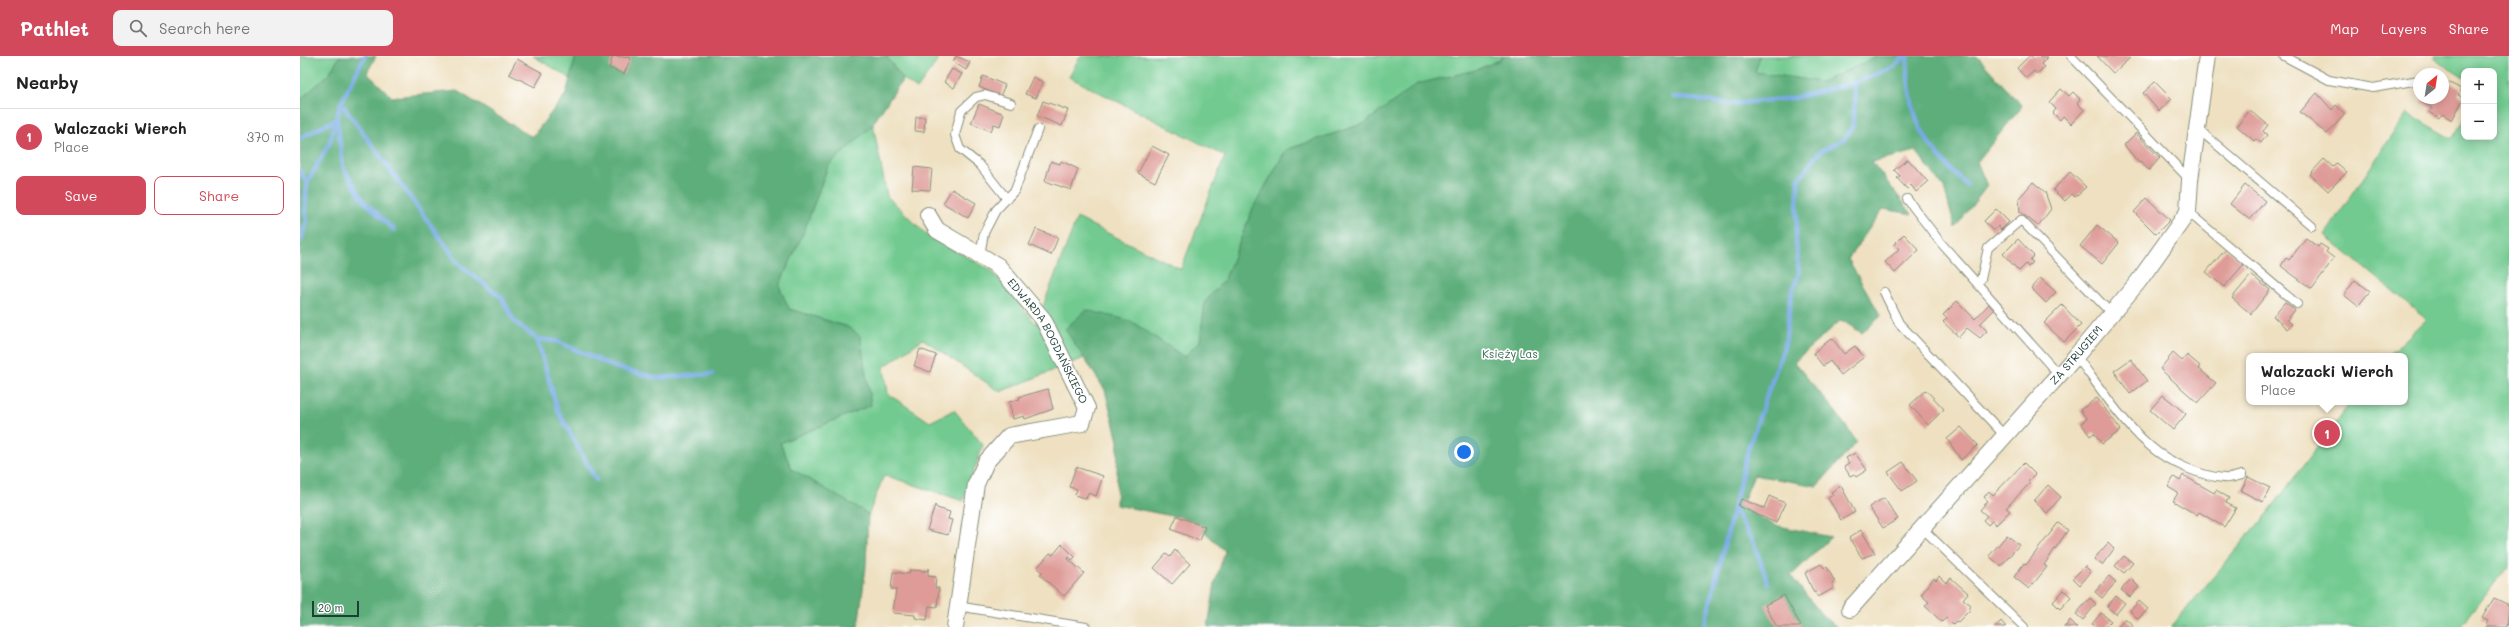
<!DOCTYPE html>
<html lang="en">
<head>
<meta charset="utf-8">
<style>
	body { margin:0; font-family:Mali,sans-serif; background:#f2f2f2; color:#222 }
	.controls { position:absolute; right:12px; top:12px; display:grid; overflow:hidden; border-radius:8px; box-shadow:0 2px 10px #0003 }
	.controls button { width:36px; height:36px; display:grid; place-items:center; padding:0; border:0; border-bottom:1px solid #e0e0e0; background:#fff; color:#222; font:20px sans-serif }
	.compass { position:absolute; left:2113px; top:12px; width:36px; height:36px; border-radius:50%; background:#fff; box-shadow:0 2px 10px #0003; rotate:30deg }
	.scale { position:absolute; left:12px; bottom:10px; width:47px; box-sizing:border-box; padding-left:4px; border:2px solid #1f3d34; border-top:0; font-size:11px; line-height:14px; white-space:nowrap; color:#1f3d34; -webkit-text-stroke:3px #fff; paint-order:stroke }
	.you { position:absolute; left:1164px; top:396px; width:14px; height:14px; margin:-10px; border:3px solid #fff; border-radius:50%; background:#1a73e8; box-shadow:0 0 0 6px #1a73e833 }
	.badge { display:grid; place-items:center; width:26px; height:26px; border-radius:50%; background:#d1495b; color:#fff; font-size:13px; font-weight:700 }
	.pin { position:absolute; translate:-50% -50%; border:2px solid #fff; box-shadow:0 1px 4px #0006 }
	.popup { position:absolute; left:1946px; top:297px; width:162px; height:52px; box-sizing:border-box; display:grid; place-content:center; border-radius:8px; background:#fff; filter:drop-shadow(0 1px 3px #0005); font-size:13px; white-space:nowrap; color:#767676 }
	.popup b { font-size:15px; color:#222 }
	.popup::after { content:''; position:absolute; left:50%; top:100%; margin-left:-8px; border:8px solid transparent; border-top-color:#fff }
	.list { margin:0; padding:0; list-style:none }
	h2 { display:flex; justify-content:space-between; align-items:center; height:52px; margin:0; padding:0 16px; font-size:17px }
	h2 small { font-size:13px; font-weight:400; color:#767676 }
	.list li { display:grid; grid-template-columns:26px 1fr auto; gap:12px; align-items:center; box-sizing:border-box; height:56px; padding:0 16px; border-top:1px solid #e0e0e0 }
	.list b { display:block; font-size:15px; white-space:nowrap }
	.list p { margin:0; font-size:13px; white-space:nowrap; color:#767676 }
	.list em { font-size:13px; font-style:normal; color:#767676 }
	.actions { display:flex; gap:8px; padding:12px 16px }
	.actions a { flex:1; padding:9px 0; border:1px solid #d1495b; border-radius:8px; text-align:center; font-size:14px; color:#d1495b }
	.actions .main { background:#d1495b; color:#fff }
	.icon { flex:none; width:22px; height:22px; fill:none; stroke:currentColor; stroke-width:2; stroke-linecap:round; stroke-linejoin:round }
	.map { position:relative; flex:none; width:2209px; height:571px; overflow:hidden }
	header { display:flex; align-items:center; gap:24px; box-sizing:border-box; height:56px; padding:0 20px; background:#d1495b; color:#fff }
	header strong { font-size:19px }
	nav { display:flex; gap:22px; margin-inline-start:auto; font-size:14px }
	.search { width:280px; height:36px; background:#f2f2f2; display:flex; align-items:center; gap:10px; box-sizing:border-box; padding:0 14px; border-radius:8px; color:#767676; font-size:15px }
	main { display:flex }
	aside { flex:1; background:#fff }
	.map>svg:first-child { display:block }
	.green { fill:#72ca90; stroke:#488462 }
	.forest { fill:#5dae7a; stroke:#3e7657 }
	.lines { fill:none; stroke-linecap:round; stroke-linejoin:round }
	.stream { stroke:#77aae3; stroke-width:4.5 }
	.building { fill:#de9b97 }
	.service-casing { stroke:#868e7a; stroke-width:10 }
	.minor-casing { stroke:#868e7a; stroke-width:18 }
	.service { stroke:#fff; stroke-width:8 }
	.minor { stroke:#fff; stroke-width:16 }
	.labels { text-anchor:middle; stroke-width:3.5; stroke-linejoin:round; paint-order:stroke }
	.street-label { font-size:11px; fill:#1f3d34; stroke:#fff }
	.park-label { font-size:11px; fill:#386750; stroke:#fff }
</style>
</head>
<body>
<header>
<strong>Pathlet</strong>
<div class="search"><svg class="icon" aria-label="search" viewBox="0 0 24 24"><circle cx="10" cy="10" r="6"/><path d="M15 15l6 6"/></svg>Search here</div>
<nav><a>Map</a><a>Layers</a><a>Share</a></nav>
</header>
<main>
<aside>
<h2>Nearby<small></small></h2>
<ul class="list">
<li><span class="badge">1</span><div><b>Walczacki Wierch</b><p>Place</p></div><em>370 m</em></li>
</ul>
<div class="actions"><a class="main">Save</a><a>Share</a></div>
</aside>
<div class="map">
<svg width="2209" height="571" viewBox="0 0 2209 571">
	<rect width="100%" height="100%" fill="#fff"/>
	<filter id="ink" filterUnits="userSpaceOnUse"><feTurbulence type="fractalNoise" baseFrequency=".025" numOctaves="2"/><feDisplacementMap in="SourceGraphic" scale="8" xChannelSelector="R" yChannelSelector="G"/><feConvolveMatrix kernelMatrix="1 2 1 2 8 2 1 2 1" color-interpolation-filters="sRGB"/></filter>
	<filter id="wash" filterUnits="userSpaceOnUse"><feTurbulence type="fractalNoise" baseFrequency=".012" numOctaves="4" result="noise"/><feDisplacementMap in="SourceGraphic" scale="16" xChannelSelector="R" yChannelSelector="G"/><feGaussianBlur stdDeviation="0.9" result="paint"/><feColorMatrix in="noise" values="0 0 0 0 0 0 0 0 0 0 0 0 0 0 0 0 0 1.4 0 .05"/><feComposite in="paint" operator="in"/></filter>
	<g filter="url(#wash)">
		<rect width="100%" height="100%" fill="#eee0c0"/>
		<path class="green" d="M0 0H40L29 18 0 44Z
			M233 0H276L270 22Z
			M586 0H641L617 33 603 23Z
			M780 0H1202V3L1176 14 1117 29 1065 67 986 94 953 152 925 223 905 246 900 285 884 301 766 273 784 302 700 336 623 283 584 311 588 338 630 366 654 354 683 389 663 445 584 419 568 460 492 413 480 387 571 349 548 271 489 253 479 230 504 175 528 110 573 68 587 140 628 180 691 214 736 268 777 162 881 213 925 100 769 21Z
			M1460 0H1579L1522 26 1454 16Z
			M2135 0H2209V510L2160 571H1871L1970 454 2051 346H2105V300H2088L2127 263 2025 179 2107 57 2152 83 2164 63V81H2194V15H2164V21L2134 2Z"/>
		<path class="forest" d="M40 0H76L67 17 92 41 157 35 232 81 266 38 276 0H586L603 23 570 72 528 110 504 175 479 230 489 253 548 271 560 280 571 349 480 387 492 413 568 458 566 511 558 571H0V44L29 18Z
			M1202 0H1460L1455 16 1522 26 1579 0H1677L1722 50 1677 106 1687 130 1655 172 1644 132 1616 95 1572 106 1612 158 1583 153 1548 203 1581 260 1562 277 1541 264 1494 306 1535 355 1557 386 1517 430 1454 419 1441 451 1474 469 1531 481 1491 520 1522 559 1537 571H908L915 527 925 495 892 464 816 449 818 385 805 334 765 273 786 254 831 265 884 301 900 285 905 246 925 223 953 152 986 94 1065 67 1117 28 1176 14 1202 3Z"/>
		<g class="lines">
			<path class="stream" d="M1607 0C1608 60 1622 89 1667 129
				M1374 41 1432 48 1494 42 1554 27
				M41 47 160 209 202 242 214 265 237 283 258 355 296 424
				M0 82 37 63 43 111 63 144 94 174
				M0 115 7 127
				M0 186 7 165 5 153 7 127 30 86 41 47 65 0
				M237 283 256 285 315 311 357 322 412 318
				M1434 454 1454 487 1468 527
				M1404 571 1449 390 1485 288 1491 240 1499 216 1496 189 1498 124 1520 95 1543 84 1552 72 1555 44 1554 27 1594 11 1604 0"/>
		</g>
		<g id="blocks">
			<path class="building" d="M313 0 331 2 324 18 309 12Z
				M656 0 670 6 666 14 653 6Z
				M1729 0 1748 1 1741 8 1744 11 1737 18 1734 15 1726 22 1717 12Z
				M1797 0H1827L1830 2 1813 17Z
				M217 3 243 17 235 31 209 18Z
				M652 13 662 18 654 32 644 26Z
				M683 20 705 29 700 40 679 31Z
				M733 21 743 26 736 42 725 38Z
				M1855 26 1872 43 1859 55 1843 37Z
				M2148 26 2161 33 2158 39 2164 42 2152 64 2142 58 2139 62 2130 56 2132 52 2122 46 2124 42H2143V30Z
				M1761 33 1769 40 1773 36 1780 43 1777 47 1784 54 1771 68 1763 60 1760 64 1753 57 1756 53 1749 46Z
				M2017 37 2032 54 2036 49 2045 58 2027 78 2000 56Z
				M743 45 768 54 762 70 737 60Z
				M679 48 704 58 700 70 694 68 691 75 671 67Z
				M1950 54 1968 69 1963 75 1967 79 1961 87 1956 83 1954 85 1937 70Z
				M616 61H625L624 76 615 75Z
				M1836 77 1860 102 1849 114 1840 106 1839 107 1824 89Z
				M852 90 869 99 855 126 838 117Z
				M1608 103 1628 126 1616 136 1611 129 1607 133 1597 122 1600 120 1594 114Z
				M2024 103 2033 111 2037 107 2047 116 2028 135 2010 118Z
				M751 105 760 108 761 105 778 113 771 134 745 125Z
				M614 111 632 113 630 134 612 133Z
				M1770 116 1786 131 1775 141 1772 138 1765 145 1753 134Z
				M1733 126 1745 136 1751 153 1738 170 1720 156 1719 142Z
				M1945 129 1965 145 1950 164 1930 148Z
				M652 133 676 147 668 162 643 147Z
				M1847 142 1870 164 1856 178 1834 156Z
				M1696 153 1709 166 1701 174 1698 170 1693 175 1684 165Z
				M1797 169 1819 187 1802 208 1780 190Z
				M736 173 758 182 751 199 729 189Z
				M1604 178 1619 194 1595 217 1585 206 1599 193 1594 188Z
				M2006 182 2018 191 2020 188 2028 193 2026 196 2034 202 2012 233 1981 210 1986 202 1989 204Z
				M1718 183 1734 200 1730 204 1733 206 1728 211 1726 208 1719 215 1703 198Z
				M1926 193 1944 208 1924 231 1906 216Z
				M1951 219 1970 234 1951 258 1932 242Z
				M1740 222 1756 236 1746 247 1731 232Z
				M2055 224 2070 235 2058 250 2044 239Z
				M1657 245 1675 263 1689 248 1694 254 1680 268 1687 275 1680 282 1667 272 1659 281 1643 266 1647 262 1643 259Z
				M1985 246 1995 254 1987 264 1992 268 1987 273 1973 260Z
				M1762 249 1781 269 1764 286 1744 267Z
				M1532 282 1544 298 1555 290 1564 301 1541 319 1530 305 1523 310 1513 297Z
				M620 293 636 299 630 316 614 310Z
				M1873 297 1882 305 1887 299 1900 310 1898 312 1916 327 1898 347 1860 313Z
				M1831 303 1847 325 1830 338 1814 315Z
				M748 333 753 353 725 363 724 360 713 363 709 346 720 343 719 341Z
				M1626 334 1644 353 1628 369 1610 349Z
				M1863 339 1886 358 1873 374 1850 354Z
				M1797 342 1821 374 1802 388 1794 377 1790 380 1781 367 1787 363 1780 354Z
				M1661 371 1678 389 1661 404 1647 383Z
				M1555 397 1567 414 1556 421 1554 418 1550 420 1544 410 1549 407 1546 402Z
				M1603 406 1617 425 1602 435 1588 416Z
				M1724 407 1735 418 1728 425 1730 427 1706 452 1710 455 1696 469 1692 465 1688 469 1683 464 1687 460 1680 454 1688 445 1684 441 1689 435 1693 439Z
				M776 411 803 420 796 440 788 437 786 443 775 439 777 433 769 431Z
				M1883 419 1914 437 1916 434 1929 442 1926 447 1936 452 1924 471 1899 456 1897 459 1873 445 1878 437 1868 431 1874 421 1880 425Z
				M1948 421 1970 432 1963 446 1941 435Z
				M1748 429 1761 441 1747 457 1734 445Z
				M1541 430 1555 456 1541 464 1528 442 1533 439 1531 436Z
				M1469 440 1485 447 1476 467 1438 450 1441 443 1464 452Z
				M1584 442 1598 463 1583 472 1569 451Z
				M635 449 637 452 650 456 648 463 652 464 648 479 627 474Z
				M877 460 905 471 900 485 871 473Z
				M1758 467 1768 474 1744 509 1747 511 1729 533 1714 521 1724 507 1726 509Z
				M1561 474 1575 497 1562 502 1549 482Z
				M1707 479 1719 489 1701 510 1689 500Z
				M1808 487 1814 493 1802 509 1794 503Z
				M762 488 775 501 772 504 769 501 768 503 784 517 764 540 740 519 742 516 737 512 750 497 753 499Z
				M875 494 890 508 872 528 854 512 866 498 870 501Z
				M1824 500 1833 507 1824 517 1815 510Z
				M1521 508 1524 512 1527 511 1535 526 1532 527 1534 532 1518 541 1516 536 1514 537 1505 517Z
				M1785 510 1791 516 1780 529 1773 522Z
				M628 512V520L636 521 635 532H639L637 551 629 550 627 564 615 562V559L593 557 596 533H591L593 516 609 518 610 514 628 515Z
				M1639 520 1646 527 1651 522 1668 537 1663 543 1671 549 1669 555 1658 566 1656 565 1653 568 1646 561 1642 566 1625 550 1629 546 1621 539 1634 522 1636 524Z
				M1809 520 1816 526 1802 542 1795 536Z
				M1831 523 1839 531 1830 541 1821 534Z
				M1764 534 1771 541 1760 553 1753 546Z
				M1484 539 1501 570 1499 571H1477L1465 549Z
				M1816 540 1825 547 1816 558 1807 551Z
				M1790 542 1796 548 1783 564 1776 558Z
				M2194 542 2209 549 2207 571H2185L2188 565 2182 562Z
				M1839 545 1848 553 1838 563 1830 555Z
				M1801 557 1811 565 1805 571H1796L1792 568Z
				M1825 562 1833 569 1832 571H1818Z
				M1770 564 1777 571H1763L1767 569Z
				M1701 565 1706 571H1694L1698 568Z"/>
		</g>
	</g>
	<g filter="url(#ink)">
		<use href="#blocks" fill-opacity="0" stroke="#868e7a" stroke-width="1"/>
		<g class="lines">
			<defs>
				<path id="service" d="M1771 0 1890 124
					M1984 0 2029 24 2073 32 2119 24
					M1897 72 2012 170
					M707 143 680 109 660 93 655 79 661 55 676 41 685 39 711 47
					M1607 143 1641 187 1759 319
					M1888 156 1997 248
					M680 199 684 177 696 154 715 134 738 73
					M1681 223 1688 192 1721 164 1811 257
					M1584 236 1599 267 1705 380
					M1776 300C1799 330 1821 365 1850 390 1868 406 1900 420 1924 422 1930 423 1937 420 1942 419
					M1622 472 1724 571
					M657 550 786 571"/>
				<g id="minor">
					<path id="s1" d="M628 159 637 174 698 210 743 263 787 352 782 367 709 380 686 406 676 428 655 571"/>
					<path id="s2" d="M1550 553 1776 300 1838 226 1888 156 1890 124 1907 0"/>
				</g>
			</defs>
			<use href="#service" class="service-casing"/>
			<use href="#minor" class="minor-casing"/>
			<use href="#service" class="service"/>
			<use href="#minor" class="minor"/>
		</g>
	</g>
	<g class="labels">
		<g class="street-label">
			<text dy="4" stroke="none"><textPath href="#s1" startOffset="179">EDWARDA BOGDAŃSKIEGO</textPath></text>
			<text dy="4" stroke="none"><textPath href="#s2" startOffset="340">ZA STRUGIEM</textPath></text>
		</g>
		<g class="park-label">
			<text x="1210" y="302">Księży Las</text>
		</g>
	</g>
</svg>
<div class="controls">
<button>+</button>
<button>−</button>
</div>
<svg class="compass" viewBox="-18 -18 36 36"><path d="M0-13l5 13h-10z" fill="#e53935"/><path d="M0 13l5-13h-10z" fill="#767676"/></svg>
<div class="scale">20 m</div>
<div class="you"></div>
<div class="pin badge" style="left:2027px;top:377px">1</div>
<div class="popup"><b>Walczacki Wierch</b>Place</div>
</div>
</main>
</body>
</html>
